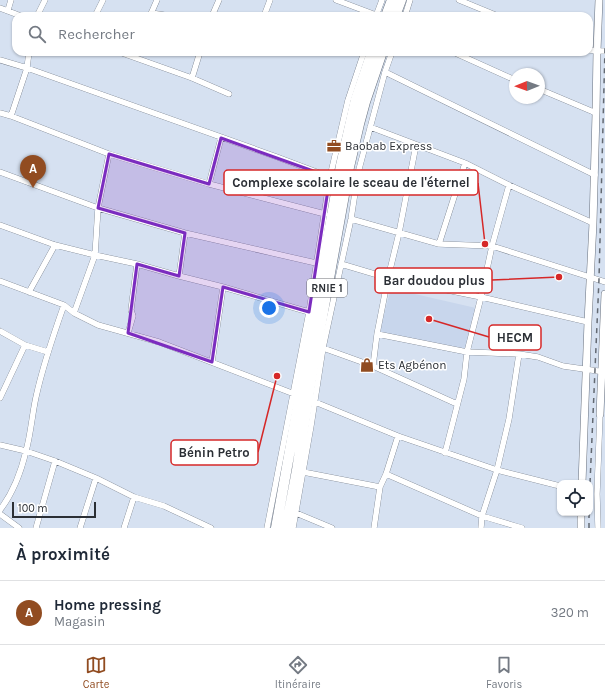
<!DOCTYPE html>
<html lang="fr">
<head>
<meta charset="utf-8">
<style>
	body { margin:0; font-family:Karla,sans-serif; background:#f2f2f3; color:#1f2937 }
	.controls { position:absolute; right:12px; bottom:12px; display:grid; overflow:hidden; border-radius:8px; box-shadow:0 1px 3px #0004 }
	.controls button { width:36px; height:36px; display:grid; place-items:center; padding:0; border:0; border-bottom:1px solid #e0e1e3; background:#fff; color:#1f2937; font:20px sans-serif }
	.compass { position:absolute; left:509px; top:68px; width:36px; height:36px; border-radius:50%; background:#fff; box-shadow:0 1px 3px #0004; rotate:269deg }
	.scale { position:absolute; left:12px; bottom:10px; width:84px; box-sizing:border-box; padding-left:4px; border:2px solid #2b2f35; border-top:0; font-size:11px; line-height:14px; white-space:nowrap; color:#2b2f35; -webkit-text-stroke:3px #fff; paint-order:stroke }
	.you { position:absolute; left:269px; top:308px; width:14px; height:14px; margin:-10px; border:3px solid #fff; border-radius:50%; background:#1a73e8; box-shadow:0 0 0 6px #1a73e833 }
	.badge { display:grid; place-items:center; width:26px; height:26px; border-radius:50%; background:#914c21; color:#fff; font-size:13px; font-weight:700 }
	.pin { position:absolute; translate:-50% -33px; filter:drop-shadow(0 1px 2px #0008) }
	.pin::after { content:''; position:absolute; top:21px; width:14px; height:12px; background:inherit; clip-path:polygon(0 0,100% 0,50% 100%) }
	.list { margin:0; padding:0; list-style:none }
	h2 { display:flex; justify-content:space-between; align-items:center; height:52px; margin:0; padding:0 16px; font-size:17px }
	h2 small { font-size:13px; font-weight:400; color:#747a83 }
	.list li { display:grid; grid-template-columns:26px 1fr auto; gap:12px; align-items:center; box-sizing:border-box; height:64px; padding:0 16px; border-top:1px solid #e0e1e3 }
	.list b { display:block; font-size:15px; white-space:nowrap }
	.list p { margin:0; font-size:13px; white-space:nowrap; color:#747a83 }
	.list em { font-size:13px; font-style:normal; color:#747a83 }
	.icon { flex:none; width:22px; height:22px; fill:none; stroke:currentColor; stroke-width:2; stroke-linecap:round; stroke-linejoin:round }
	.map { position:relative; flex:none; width:605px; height:528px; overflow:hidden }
	.search { position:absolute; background:#fff; box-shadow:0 1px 3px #0004; left:12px; right:12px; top:12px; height:44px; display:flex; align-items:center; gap:10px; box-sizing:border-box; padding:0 14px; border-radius:12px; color:#747a83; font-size:15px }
	.sheet { height:116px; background:#fff }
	nav { display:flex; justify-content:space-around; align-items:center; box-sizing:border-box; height:56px; border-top:1px solid #e0e1e3; background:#fff; font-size:11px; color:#747a83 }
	nav a { display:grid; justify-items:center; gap:2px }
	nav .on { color:#914c21 }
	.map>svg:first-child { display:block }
	.built { fill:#c8d6ec }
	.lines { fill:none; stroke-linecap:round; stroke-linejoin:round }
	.street-casing { stroke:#67707e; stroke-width:6 }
	.secondary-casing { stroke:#67707e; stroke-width:8 }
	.highway-casing { stroke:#67707e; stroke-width:11 }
	.street { stroke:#fff; stroke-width:5.5 }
	.secondary { stroke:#fff; stroke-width:7 }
	.highway { stroke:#fff; stroke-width:10 }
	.rail { stroke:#636972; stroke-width:1.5; stroke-dasharray:5 5; stroke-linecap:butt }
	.marked { fill:#7b2cbf; fill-opacity:0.2; stroke:#7b2cbf; stroke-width:3; stroke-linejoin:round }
	.labels { text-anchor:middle; stroke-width:3; stroke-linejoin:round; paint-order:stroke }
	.shield { fill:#fff; stroke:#6b6d72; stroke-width:1 }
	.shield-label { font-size:11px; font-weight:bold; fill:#2b2f35 }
	.poi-label { font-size:12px; fill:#2b2f35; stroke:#fff; text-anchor:start }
	.leader { fill:none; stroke:#d62828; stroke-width:1.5 }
	.callout-dot { fill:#d62828; stroke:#fff; stroke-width:1.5 }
	.callout { fill:#fff; stroke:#d62828; stroke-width:1.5 }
	.callout-label { font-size:13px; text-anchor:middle; font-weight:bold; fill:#2b2f35 }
</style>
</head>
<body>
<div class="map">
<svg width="605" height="528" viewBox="0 0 605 528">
	<rect width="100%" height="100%" fill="#d6e1f1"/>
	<path class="built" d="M393 289 476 308 469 347 463 350 381 332 380 330 390 292Z"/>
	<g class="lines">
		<defs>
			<path id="street" d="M336 0 376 15
				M459 0 498 16
				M0 8 21 16
				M8 10 11 0
				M151 13 171 16
				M37 16 45 0
				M95 16 103 0
				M150 16 157 0
				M212 16 219 0
				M264 16 270 0
				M376 16 382 0
				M405 16 410 0
				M589 50 597 51H605
				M119 52 192 78 229 94
				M453 52 515 80
				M0 60 27 68 277 157 330 177
				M385 72 595 175
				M192 78 200 52
				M539 89 596 113
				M0 113 11 116 109 154 209 184 325 214
				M11 116 27 68 29 52
				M370 127 465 163 509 185 593 223
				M0 172 98 208 185 233 316 263
				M209 184 221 138
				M351 219 439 244 492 246 605 282
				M0 225 55 245 95 255 137 264 179 276 223 287 309 312
				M439 244 465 163
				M341 264 388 278 481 297 588 322
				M179 276 185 233
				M0 281 64 305 74 313 98 325 159 342 315 402 398 436 497 470 560 486
				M29 292 55 245
				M74 313 95 255 98 208 109 154
				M0 331 25 345 48 352
				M128 333 133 316 131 310 137 264
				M377 334 467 352 519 354 538 357 563 366 605 372
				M323 348 373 366 457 404
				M212 362 223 287
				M373 366 377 334 388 278 399 233 416 145
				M0 398 25 345
				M0 445 26 451 55 461 96 478 134 497 164 506 211 528
				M445 453 464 379 467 352 481 297 492 246 509 185
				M303 472 380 487
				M386 474 482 516 522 528
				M0 510C13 493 21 472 26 451 31 433 32 415 36 397 43 365 53 336 64 305
				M296 513 332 528
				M0 514 19 528
				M36 528 55 461
				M80 528 96 478
				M124 528 134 497
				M267 528 309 312 330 177 348 100 364 52
				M293 528 311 426 323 348 351 219 358 173 385 72 392 52
				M374 528 380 487 386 474 398 436
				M481 528 482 516 497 470 509 419 519 354
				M598 528 597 494 600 414"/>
			<path id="secondary" d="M600 414 605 294
				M582 483 588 322 593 223 596 113 597 51 599 0
				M581 528V513"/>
			<path id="highway" d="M386 16 392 0
				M395 16 401 0
				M276 528 341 165 352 116 356 99 372 52
				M286 528 297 470 311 379 349 167 359 124 365 102 382 52"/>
		</defs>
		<use href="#street" class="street-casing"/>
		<use href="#secondary" class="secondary-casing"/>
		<use href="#highway" class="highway-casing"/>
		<use href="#street" class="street"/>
		<use href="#secondary" class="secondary"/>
		<use href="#highway" class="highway"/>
		<path class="rail" d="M590 483 599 279 605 48
			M589 528V513"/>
	</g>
	<path class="marked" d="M221 138 330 177 309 312 223 287 212 362 128 333 137 264 179 276 185 233 98 208 109 154 209 184Z"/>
	<defs>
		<symbol id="office-bare" viewBox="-9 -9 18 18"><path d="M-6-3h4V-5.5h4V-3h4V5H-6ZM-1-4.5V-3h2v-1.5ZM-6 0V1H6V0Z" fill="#914c21" stroke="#fff" stroke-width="2.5" paint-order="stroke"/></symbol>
		<symbol id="shop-bare" viewBox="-9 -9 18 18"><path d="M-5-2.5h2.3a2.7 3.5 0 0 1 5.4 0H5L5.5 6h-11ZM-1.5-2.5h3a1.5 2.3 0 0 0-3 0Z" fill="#914c21" stroke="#fff" stroke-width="2.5" paint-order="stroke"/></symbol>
	</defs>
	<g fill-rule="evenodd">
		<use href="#office-bare" x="324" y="136" width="20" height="20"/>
		<use href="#shop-bare" x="357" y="355" width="20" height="20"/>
	</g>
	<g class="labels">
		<rect class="shield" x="307" y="279" width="40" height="18" rx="3"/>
		<g class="shield-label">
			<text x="327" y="292">RNIE 1</text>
		</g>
		<g class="poi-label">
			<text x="345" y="150">Baobab Express</text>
			<text x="378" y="369">Ets Agbénon</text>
		</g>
	</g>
	<path class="leader" d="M485 244L478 183M559 277L492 280M429 319L489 337M277 376L258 452"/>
	<g class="callout-dot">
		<circle cx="485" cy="244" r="4"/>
		<circle cx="559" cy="277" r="4"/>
		<circle cx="429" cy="319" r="4"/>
		<circle cx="277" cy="376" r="4"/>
	</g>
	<g class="callout">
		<rect x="224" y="170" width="254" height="25" rx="4"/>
		<rect x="375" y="268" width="117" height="25" rx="4"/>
		<rect x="489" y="325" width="52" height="25" rx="4"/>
		<rect x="171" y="440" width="87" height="25" rx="4"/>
	</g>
	<g class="callout-label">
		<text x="351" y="187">Complexe scolaire le sceau de l'éternel</text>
		<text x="434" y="285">Bar doudou plus</text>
		<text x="515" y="342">HECM</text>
		<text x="214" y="457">Bénin Petro</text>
	</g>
</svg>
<div class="controls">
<button><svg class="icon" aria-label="locate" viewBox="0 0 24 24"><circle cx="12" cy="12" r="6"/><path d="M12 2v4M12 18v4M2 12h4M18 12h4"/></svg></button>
</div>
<svg class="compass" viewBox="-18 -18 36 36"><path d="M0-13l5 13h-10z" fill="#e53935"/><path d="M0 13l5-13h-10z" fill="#747a83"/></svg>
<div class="scale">100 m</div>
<div class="you"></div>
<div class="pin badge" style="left:33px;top:188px">A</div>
<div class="search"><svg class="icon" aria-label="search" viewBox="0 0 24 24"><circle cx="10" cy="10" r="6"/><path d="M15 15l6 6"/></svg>Rechercher</div>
</div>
<section class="sheet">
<h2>À proximité<small></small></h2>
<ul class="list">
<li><span class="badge">A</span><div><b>Home pressing</b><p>Magasin</p></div><em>320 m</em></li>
</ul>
</section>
<nav>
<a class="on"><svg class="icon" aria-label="map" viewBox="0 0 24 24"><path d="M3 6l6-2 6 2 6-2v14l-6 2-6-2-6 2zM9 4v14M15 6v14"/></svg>Carte</a>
<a><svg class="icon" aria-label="directions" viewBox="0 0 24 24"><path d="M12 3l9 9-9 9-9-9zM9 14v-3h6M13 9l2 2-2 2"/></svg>Itinéraire</a>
<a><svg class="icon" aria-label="saved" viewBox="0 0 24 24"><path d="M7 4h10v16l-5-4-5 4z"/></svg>Favoris</a>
</nav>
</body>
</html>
